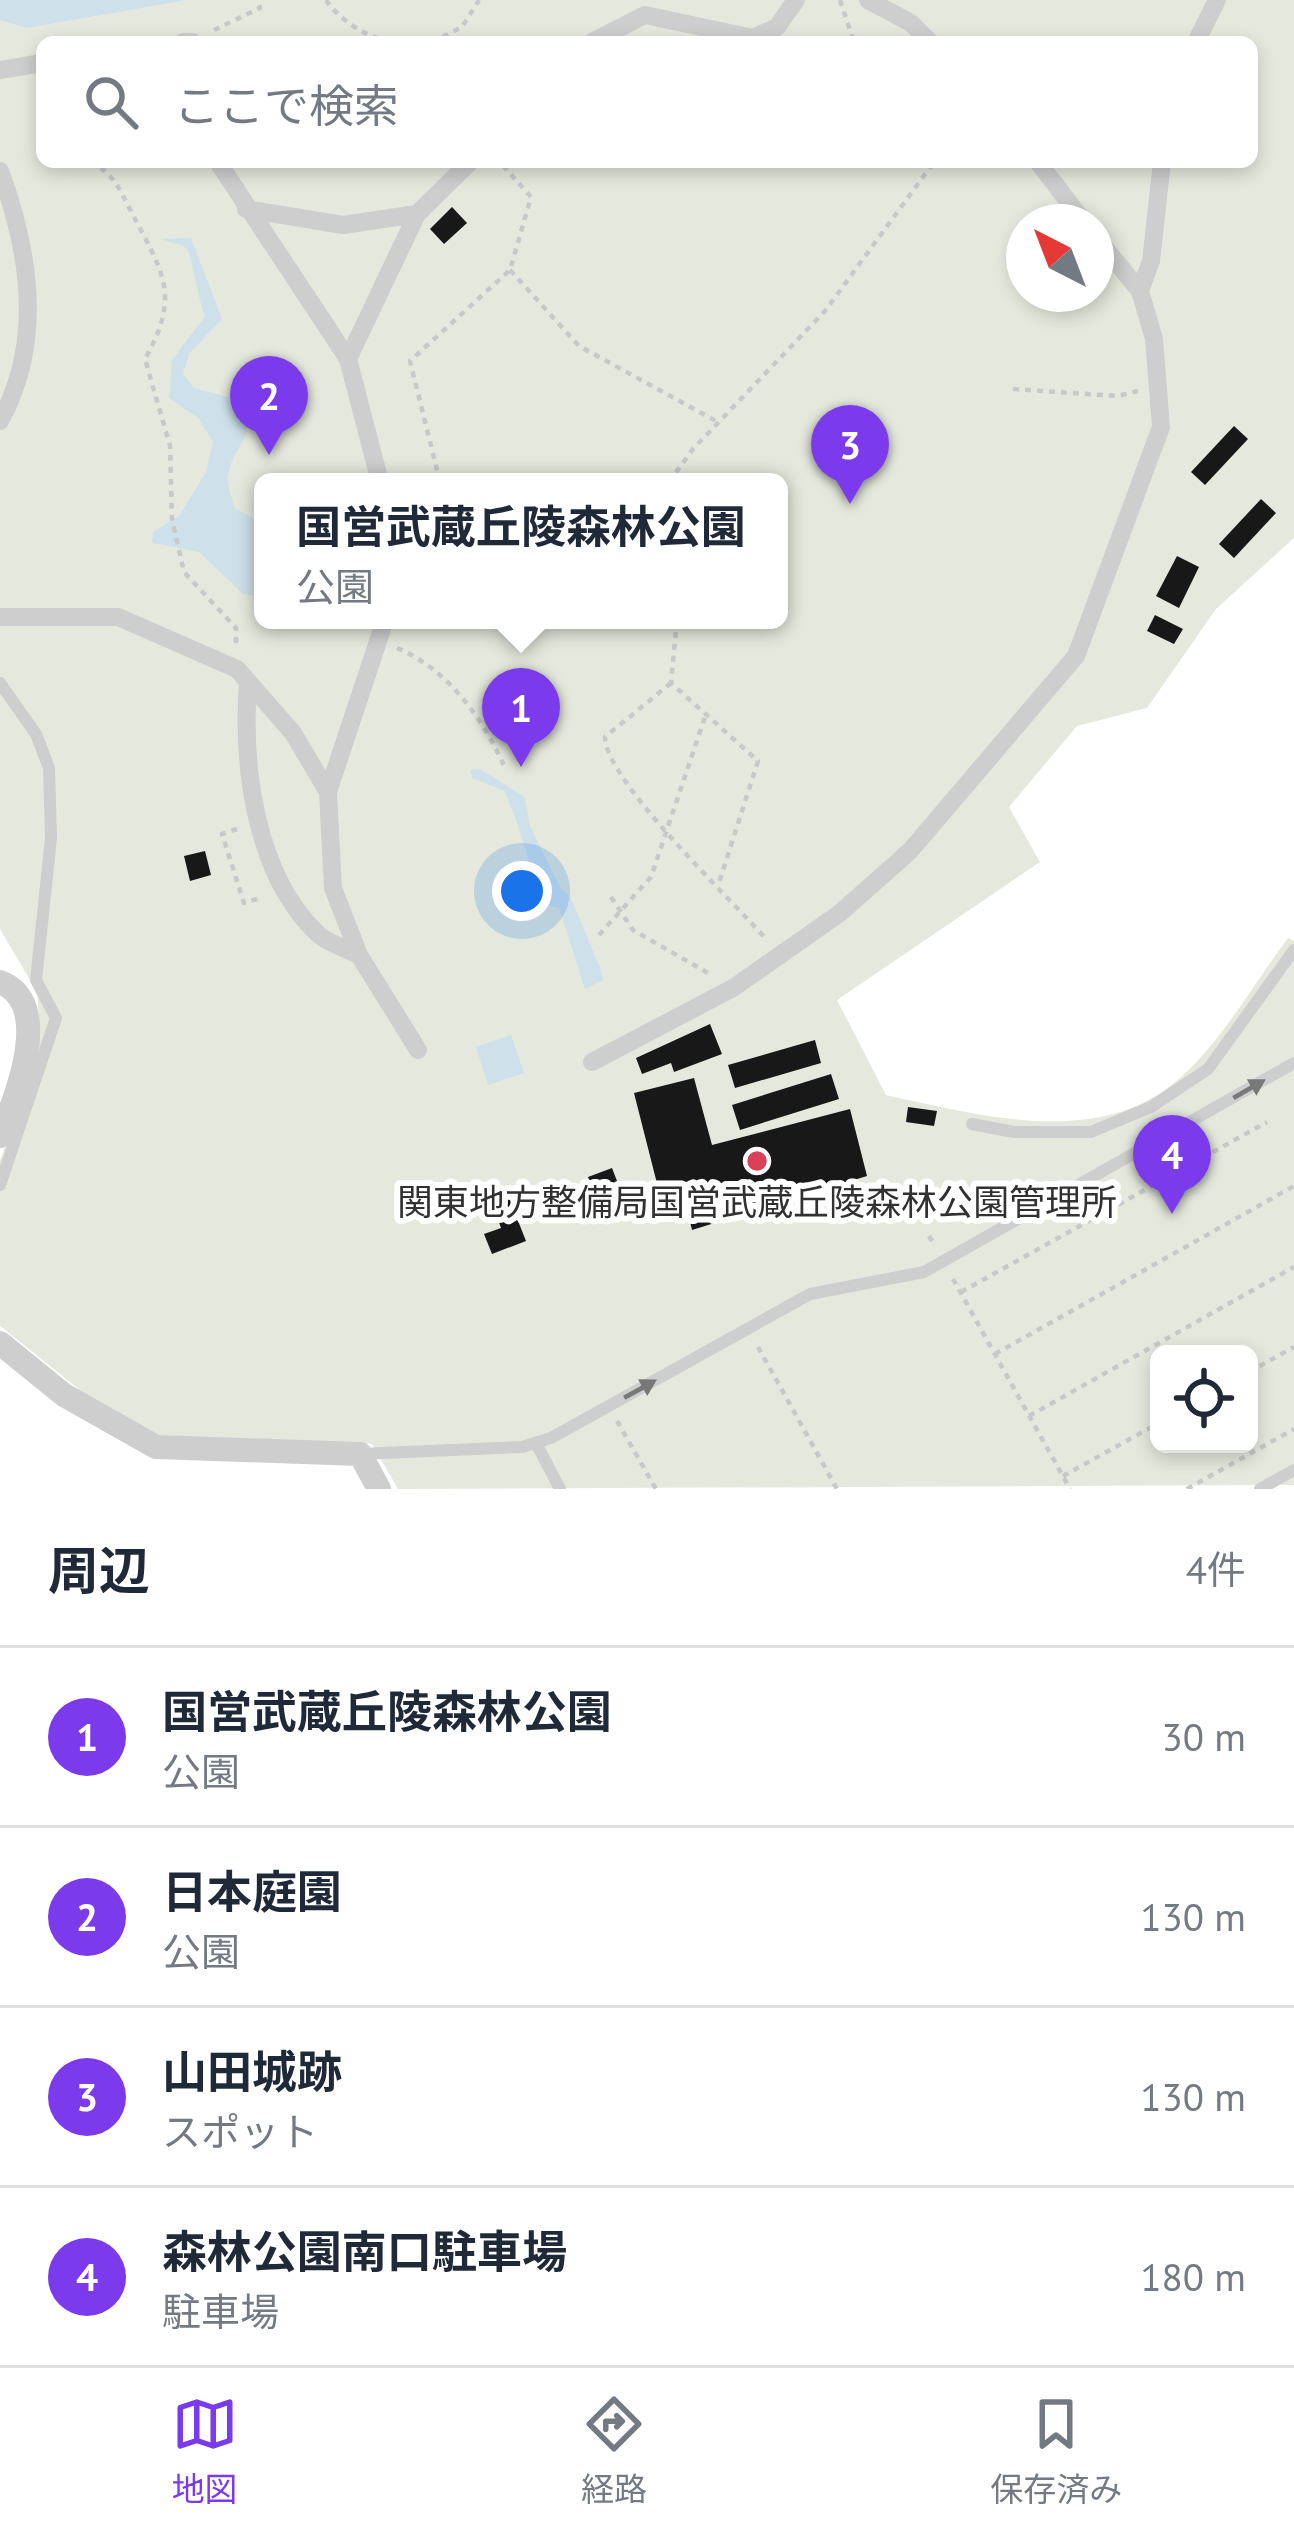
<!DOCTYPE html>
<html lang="ja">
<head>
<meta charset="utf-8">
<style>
	body { margin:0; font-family:"PT Sans","Noto Sans JP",sans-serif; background:#f6f6f7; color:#1f2937 }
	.controls { position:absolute; right:36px; bottom:36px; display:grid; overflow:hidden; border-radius:18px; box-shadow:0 6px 18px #0003 }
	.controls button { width:108px; height:108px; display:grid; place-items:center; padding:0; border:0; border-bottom:3px solid #e0e1e3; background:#fff; color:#1f2937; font:60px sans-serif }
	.compass { position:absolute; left:1006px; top:204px; width:108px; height:108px; border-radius:50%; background:#fff; box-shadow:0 6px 18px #0003; rotate:318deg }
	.you { position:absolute; left:522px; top:891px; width:42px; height:42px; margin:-30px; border:9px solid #fff; border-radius:50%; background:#1a73e8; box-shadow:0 0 0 18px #1a73e833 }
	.badge { display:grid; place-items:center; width:78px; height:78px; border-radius:50%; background:#7c3aed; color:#fff; font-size:39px; font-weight:700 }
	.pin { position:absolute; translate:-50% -99px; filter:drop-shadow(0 3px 6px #0008) }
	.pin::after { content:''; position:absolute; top:63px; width:42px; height:36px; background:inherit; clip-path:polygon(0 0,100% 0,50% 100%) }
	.popup { position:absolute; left:254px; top:473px; width:534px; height:156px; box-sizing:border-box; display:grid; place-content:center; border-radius:18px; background:#fff; filter:drop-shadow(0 3px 9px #0005); font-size:39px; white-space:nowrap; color:#747a83 }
	.popup b { font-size:45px; color:#1f2937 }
	.popup::after { content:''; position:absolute; left:50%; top:100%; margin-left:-24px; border:24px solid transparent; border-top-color:#fff }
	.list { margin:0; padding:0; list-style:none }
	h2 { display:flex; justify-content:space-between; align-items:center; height:156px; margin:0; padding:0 48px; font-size:51px }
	h2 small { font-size:39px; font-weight:400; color:#747a83 }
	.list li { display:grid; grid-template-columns:78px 1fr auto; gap:36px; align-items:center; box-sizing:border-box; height:180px; padding:0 48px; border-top:3px solid #e0e1e3 }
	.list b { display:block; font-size:45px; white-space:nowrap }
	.list p { margin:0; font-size:39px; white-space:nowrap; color:#747a83 }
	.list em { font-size:39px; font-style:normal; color:#747a83 }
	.icon { flex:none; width:66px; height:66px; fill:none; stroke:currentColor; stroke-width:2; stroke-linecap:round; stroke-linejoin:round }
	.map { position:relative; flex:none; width:1294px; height:1489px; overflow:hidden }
	.search { position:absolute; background:#fff; box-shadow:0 6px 18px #0003; left:36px; right:36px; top:36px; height:132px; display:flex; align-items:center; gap:30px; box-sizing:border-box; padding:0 42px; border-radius:18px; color:#747a83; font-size:45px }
	.sheet { height:876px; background:#fff }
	nav { display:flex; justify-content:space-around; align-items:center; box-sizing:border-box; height:168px; border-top:3px solid #e0e1e3; background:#fff; font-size:33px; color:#747a83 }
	nav a { display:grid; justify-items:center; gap:6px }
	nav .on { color:#7c3aed }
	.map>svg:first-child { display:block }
	.green { fill:#e5e9dd; fill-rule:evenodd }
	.water { fill:#cee1ea }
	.building { fill:#181818 }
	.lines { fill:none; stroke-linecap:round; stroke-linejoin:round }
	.path { stroke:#c8c8c8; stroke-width:4.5; stroke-dasharray:6 6; stroke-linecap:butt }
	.service { stroke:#cecece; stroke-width:12 }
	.pedestrian { stroke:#cecece; stroke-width:18 }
	.minor { stroke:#cecece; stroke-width:24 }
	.oneway { fill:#787878 }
	.poi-dot { fill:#d94256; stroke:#fff; stroke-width:4.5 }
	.labels { text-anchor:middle; stroke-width:12; stroke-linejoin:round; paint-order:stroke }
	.poi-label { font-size:36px; fill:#313131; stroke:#fff }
</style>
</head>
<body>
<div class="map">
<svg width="1294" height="1489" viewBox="0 0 1294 1489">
	<rect width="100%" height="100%" fill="#fff"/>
	<path class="green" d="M0 0H1294V538L1216 609 1147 708 1077 726 1009 807 1040 862 837 1000 886 1095C980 1115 1100 1150 1180 1078 1222 1041 1254 983 1288 938L1294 941V1485L398 1489 372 1444 168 1442 95 1402 0 1326V1160L21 1105 39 1017 37 992 0 929ZM42 42H1252V162H42ZM1024 222H1096V294H1024ZM263 482H779V620H263ZM1159 1354H1249V1444H1159Z"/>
	<path class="water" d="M0 0H187L27 28 0 20Z
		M191 238 222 319 189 354 183 374 194 388 240 400C260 441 231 444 228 478 227 486 233 500 235 508L263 524V585L256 596 243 594 199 552 152 543 153 532 179 516 206 472 213 442 198 418 169 398 172 360 205 316C199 303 191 254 187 249 182 243 168 243 161 239Z
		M480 769 525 797 530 826 561 889 570 896 601 970 603 980 585 989 559 908 545 905C527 865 523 831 504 791L472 778 470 770Z
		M511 1035 524 1073 488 1085 476 1047Z"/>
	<path class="building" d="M452 207 467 223 444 244 430 229Z
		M1234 426 1248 439 1205 485 1191 472Z
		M1261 499 1276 513 1234 558 1219 544Z
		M1177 556 1199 567 1179 608 1156 596Z
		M1155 615 1183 629 1174 644 1147 631Z
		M205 851 211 875 190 881 184 856Z
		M710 1024 722 1054 674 1072 671 1063 642 1074 636 1058Z
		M815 1040 821 1063 735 1088 728 1065Z
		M831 1074 839 1099 740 1130 732 1105Z
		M694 1078 712 1145 850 1109 867 1176 692 1230 687 1209 665 1215 634 1093Z
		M908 1107 937 1111 934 1126 906 1122Z
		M612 1168 622 1194 598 1203 588 1177Z
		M507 1193 526 1241 492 1254 484 1234 501 1228 491 1200Z"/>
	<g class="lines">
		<path class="path" d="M326 0C339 20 369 39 393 42
			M840 0 854 42
			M214 30 260 8 258 0
			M432 42 462 27 479 0
			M90 162C114 173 119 189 131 211 162 272 182 293 145 359L170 446 172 519 184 572 236 628V645
			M510 270 579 346 716 421
			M1013 389 1117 396 1138 391
			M440 482 410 361 510 270 531 197 500 162
			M669 482 693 449 825 311 934 162
			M677 620 671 683 758 761 718 886
			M397 648C448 669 484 720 506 770
			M671 683 605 737C605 780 732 900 766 939
			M237 829 222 834 244 903 263 897
			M611 897 633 930 713 976
			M599 935 651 877 706 714
			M929 1236 935 1246
			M953 1279 1070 1489
			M961 1292 1267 1122
			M758 1347 837 1489
			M995 1354 1294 1186
			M1249 1372 1294 1347
			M1029 1416 1294 1267
			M617 1421 656 1489
			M1063 1476 1159 1423
			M1187 1489 1294 1429"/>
		<path class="service" d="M0 683 36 734 49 768 51 838 36 980 56 1018 0 1185
			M972 1124 1014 1132H1091L1151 1107 1208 1069 1294 950
			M536 1443 560 1489
			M360 1454 522 1447 551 1438 810 1294 924 1272 1294 1063
			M1260 1489 1294 1470"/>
		<path class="pedestrian" d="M868 0 911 23 930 42
			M183 42H193
			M592 42 645 15 753 38 777 27 796 0
			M1196 42 1217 0
			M0 70 42 63
			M218 162 348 359 380 482
			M1038 162 1084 222
			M0 171C30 252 44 342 0 421
			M246 209 343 225 417 214
			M1140 291 1151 261 1162 162
			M348 359 417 214 470 162
			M0 617H118L237 669 293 733 328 792 333 888 359 955 418 1050
			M248 682C242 763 254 874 318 934 328 943 346 949 359 955
			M328 792 385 620
			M592 1062 733 988 840 913 910 851 1076 656 1161 427 1154 339 1140 291 1096 237"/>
		<path class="minor" d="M0 982C54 1002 17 1096 0 1136
			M0 1343 64 1395 156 1447 360 1454 379 1489"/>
	</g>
	<defs><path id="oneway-solid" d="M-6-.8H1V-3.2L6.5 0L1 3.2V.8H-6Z" transform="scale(3)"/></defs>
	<g class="oneway">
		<use href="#oneway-solid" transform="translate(1249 1089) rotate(-30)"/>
		<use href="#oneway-solid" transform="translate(640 1389) rotate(-29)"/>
	</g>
	<circle class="poi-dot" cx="757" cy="1161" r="12"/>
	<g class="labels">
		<g class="poi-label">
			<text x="757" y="1215">関東地方整備局国営武蔵丘陵森林公園管理所</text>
		</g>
	</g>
</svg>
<div class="controls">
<button><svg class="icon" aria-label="locate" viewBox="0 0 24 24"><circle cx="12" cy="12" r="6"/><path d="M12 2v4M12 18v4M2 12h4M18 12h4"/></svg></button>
</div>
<svg class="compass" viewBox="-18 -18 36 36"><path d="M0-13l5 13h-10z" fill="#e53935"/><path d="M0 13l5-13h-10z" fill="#747a83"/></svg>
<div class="you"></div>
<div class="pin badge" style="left:521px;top:767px">1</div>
<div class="popup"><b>国営武蔵丘陵森林公園</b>公園</div>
<div class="pin badge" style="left:269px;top:455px">2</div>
<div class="pin badge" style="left:850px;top:504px">3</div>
<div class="pin badge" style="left:1172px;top:1214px">4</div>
<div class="search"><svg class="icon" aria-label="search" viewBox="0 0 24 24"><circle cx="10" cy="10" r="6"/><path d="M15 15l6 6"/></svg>ここで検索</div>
</div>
<section class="sheet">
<h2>周辺<small>4件</small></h2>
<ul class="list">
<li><span class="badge">1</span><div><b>国営武蔵丘陵森林公園</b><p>公園</p></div><em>30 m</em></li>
<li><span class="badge">2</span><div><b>日本庭園</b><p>公園</p></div><em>130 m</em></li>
<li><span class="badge">3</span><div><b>山田城跡</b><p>スポット</p></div><em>130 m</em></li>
<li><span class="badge">4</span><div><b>森林公園南口駐車場</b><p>駐車場</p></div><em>180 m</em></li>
</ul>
</section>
<nav>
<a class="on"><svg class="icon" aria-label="map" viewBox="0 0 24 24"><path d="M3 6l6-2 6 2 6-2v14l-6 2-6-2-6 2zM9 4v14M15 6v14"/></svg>地図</a>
<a><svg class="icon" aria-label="directions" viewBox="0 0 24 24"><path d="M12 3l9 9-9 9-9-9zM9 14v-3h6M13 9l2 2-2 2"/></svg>経路</a>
<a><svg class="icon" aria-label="saved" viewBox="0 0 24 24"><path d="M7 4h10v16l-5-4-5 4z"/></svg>保存済み</a>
</nav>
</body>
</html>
